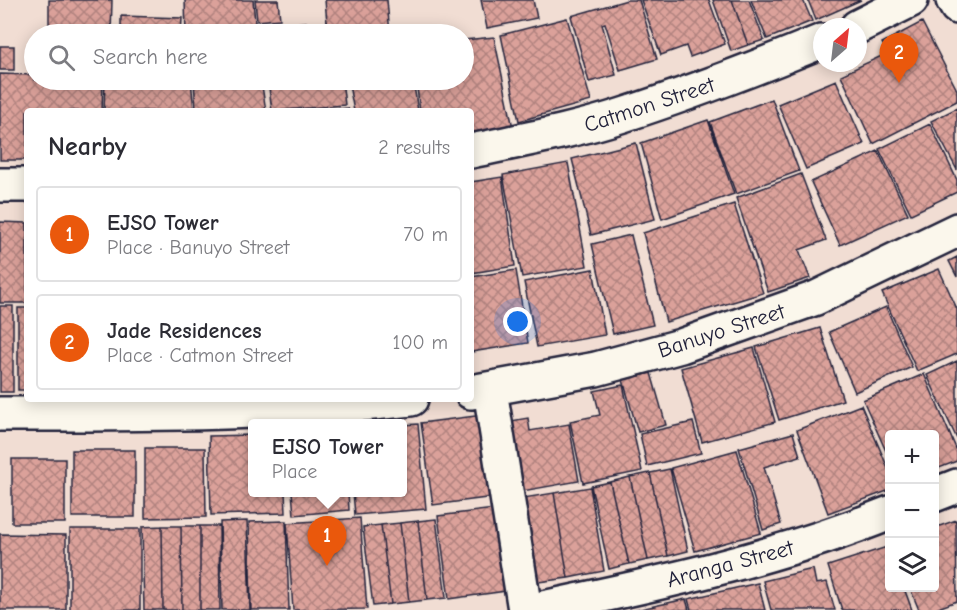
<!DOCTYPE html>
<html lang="en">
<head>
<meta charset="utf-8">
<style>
	body { margin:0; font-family:"Comic Neue",sans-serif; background:#f7f7f7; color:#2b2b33 }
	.controls { position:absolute; right:18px; bottom:18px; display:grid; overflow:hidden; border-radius:6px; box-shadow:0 3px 15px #0003 }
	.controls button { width:54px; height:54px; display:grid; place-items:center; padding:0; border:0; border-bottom:2px solid #e1e1e2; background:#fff; color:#2b2b33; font:30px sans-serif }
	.compass { position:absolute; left:813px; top:18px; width:54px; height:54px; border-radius:50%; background:#fff; box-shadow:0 3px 15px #0003; rotate:28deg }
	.you { position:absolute; left:518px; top:322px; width:21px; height:21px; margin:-15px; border:4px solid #fff; border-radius:50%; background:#1a73e8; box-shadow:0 0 0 9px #1a73e833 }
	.badge { display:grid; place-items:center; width:39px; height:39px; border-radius:50%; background:#ea580c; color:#fff; font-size:20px; font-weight:700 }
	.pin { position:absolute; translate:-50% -50px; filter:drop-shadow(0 2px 3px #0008) }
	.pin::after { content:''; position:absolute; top:32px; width:21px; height:18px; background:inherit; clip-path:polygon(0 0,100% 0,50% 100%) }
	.popup { position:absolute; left:248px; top:419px; width:159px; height:78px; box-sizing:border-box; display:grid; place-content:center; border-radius:6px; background:#fff; filter:drop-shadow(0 2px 4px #0005); font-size:20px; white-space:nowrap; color:#7c7c81 }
	.popup b { font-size:22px; color:#2b2b33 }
	.popup::after { content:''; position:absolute; left:50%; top:100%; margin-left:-12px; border:12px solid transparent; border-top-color:#fff }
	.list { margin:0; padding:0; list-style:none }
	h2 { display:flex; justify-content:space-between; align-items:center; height:78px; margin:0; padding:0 24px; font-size:26px }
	h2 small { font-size:20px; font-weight:400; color:#7c7c81 }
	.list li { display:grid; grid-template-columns:39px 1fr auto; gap:18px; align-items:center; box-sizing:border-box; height:96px; margin:0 12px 12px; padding:0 12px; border:2px solid #e1e1e2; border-radius:6px }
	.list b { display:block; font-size:22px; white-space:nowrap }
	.list p { margin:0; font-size:20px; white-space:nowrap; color:#7c7c81 }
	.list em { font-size:20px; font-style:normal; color:#7c7c81 }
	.icon { flex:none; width:33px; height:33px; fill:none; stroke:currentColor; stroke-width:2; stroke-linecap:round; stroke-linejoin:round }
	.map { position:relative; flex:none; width:957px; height:610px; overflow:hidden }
	.search { position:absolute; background:#fff; box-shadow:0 3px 15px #0003; left:24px; top:24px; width:450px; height:66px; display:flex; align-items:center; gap:15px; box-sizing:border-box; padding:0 21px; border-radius:33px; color:#7c7c81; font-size:22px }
	.panel { position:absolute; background:#fff; box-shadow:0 3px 15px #0003; left:24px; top:108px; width:450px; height:294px; border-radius:6px }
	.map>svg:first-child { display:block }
	.building { fill:url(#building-cross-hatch); stroke:#22223b; stroke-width:1.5 }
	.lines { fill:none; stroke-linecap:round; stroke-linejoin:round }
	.minor-casing { stroke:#22223b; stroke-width:38 }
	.minor { stroke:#fbf7ec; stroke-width:33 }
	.labels { text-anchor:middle; stroke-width:4.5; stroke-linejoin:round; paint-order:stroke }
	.street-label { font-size:22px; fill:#22223b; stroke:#fbf7ec }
</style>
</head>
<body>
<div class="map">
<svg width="957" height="610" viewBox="0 0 957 610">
	<defs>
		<pattern id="building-cross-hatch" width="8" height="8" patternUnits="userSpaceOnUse" patternTransform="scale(1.5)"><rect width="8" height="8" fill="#dba19a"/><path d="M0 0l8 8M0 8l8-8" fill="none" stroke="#b1837f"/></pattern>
	</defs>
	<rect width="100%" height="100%" fill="#f1ddd3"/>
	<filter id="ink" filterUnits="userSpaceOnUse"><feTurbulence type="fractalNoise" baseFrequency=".0167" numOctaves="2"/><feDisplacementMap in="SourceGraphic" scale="12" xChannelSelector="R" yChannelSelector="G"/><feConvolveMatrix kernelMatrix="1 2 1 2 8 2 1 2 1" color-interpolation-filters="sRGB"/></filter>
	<g filter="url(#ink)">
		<path class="building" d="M49 0H112L111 34H49Z
			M185 0H253L256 34H186Z
			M255 0H278L280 19 257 21Z
			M325 0H387L390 34H328Z
			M481 0H533L537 18 487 28Z
			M627 0H639L657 59 620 70 605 23 602 24 616 75 589 82 571 16Z
			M641 0H709L725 44 690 57 686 46 661 55Z
			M713 0H732L748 45 731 51Z
			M732 0H749L764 40 748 45Z
			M751 0H803L812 21 767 39Z
			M808 0H861L816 20Z
			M121 16 182 18 181 34H121Z
			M567 18 591 101 519 121 501 35Z
			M306 22 307 34H261L260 26Z
			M922 22 957 90V101L873 144 841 75 888 53 882 43Z
			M494 37 513 128 471 135V111H420L416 80H464V40Z
			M0 46H14V70H0Z
			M0 74 34 75V80H103L102 111H27V160H0Z
			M105 80H191L194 111H104Z
			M194 80H261L266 111H196Z
			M268 80H342L345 105 272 111Z
			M348 80H413L418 111H354Z
			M836 80 864 144 806 169 778 104Z
			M772 99 799 171 736 194 710 122Z
			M348 108 349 111H321Z
			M957 108V170L931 121Z
			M708 120 734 194 662 219 641 143Z
			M930 124 957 180V192L911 214 879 149Z
			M636 143 655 219 591 235 572 159Z
			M878 151 908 214 840 245 811 182Z
			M568 163 587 266 522 277 503 175Z
			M801 174 826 240 799 250 810 278 768 292 736 198Z
			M502 177 515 266 471 273V182Z
			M734 204 763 293 666 322 643 233Z
			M0 222 27 223V303H0Z
			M631 235 653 325 613 334 592 244Z
			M957 257V277L949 261Z
			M593 269 605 335 537 347 524 282Z
			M939 269 957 309V354L917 371 882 293Z
			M516 270 528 343 471 352V277Z
			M0 306H13V392H0Z
			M886 307 912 367 855 392 829 332Z
			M18 308H27V390H18Z
			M820 328 843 400 779 420 756 347Z
			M754 348 775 422 702 442 681 368Z
			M957 361V439L927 375Z
			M651 373 666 425 638 432 623 380Z
			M924 374 957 451V461L934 470V434H890V460L863 400Z
			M623 385 642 471 583 483 570 421 600 415 594 391Z
			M861 405 890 473V490L828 513 797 430Z
			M483 415 494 497 433 505 421 423Z
			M528 418 530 431 569 424 579 481 517 492 505 422Z
			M693 422 701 453 647 466 640 434Z
			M418 424 426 509 355 515 353 492H402V425Z
			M793 433 800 456 764 467 781 524 763 530 739 448Z
			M252 435V492H285L286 513 211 515 209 436Z
			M145 448H205L206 517 145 518Z
			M72 450H135V517H72Z
			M737 450 761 533 695 551 671 468Z
			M12 459H65V523H12Z
			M670 469 688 551 668 556 650 473Z
			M650 473 668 556 648 560 630 477Z
			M630 477 648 560 629 564 610 482Z
			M610 482 629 564 609 569 591 486Z
			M590 487 604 571 568 578 554 493Z
			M292 492H348L349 510 294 515Z
			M554 493 568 578 531 583 517 499Z
			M502 508 513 590 449 599 438 516Z
			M360 518 367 609 293 610 287 523Z
			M436 519 446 598 427 600 418 521Z
			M956 520 957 601 933 610H919L910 588H934V528Z
			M247 521 250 610H222L220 522Z
			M286 521 289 610H251L249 522Z
			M418 521 427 600 409 602 400 523Z
			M400 523 409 602 391 604 381 525Z
			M381 525 391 604 373 606 363 527Z
			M162 526H181L182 610H163Z
			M162 526 163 610H144L142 527Z
			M181 526H200V610H182Z
			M200 526H219L220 610H200Z
			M70 529H140V610H70Z
			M0 534 66 535V610H0Z
			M890 546V588H904L912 610H842L828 566Z
			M813 569 816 584 827 582 835 610H771L763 581Z
			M758 583 765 610H691L688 599Z
			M686 599 689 610H636Z"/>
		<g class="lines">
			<defs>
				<path id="minor" d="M953 0 957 7
					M857 27 911 0
					M471 151C522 140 574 131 623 115 691 93 756 68 822 41
					M0 185H27
					M490 390 525 610
					M471 392 596 369 681 346 816 298 957 230
					M0 414C138 414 275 415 411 399
					M934 495 957 486
					M533 610C653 585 775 559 890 513"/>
			</defs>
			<use href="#minor" class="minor-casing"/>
			<use href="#minor" class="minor"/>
		</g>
	</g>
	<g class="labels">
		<g class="street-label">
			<text transform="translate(649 104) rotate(-18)" y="8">Catmon Street</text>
			<text transform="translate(721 330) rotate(-18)" y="8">Banuyo Street</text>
			<text transform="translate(730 563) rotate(-15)" y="8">Aranga Street</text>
		</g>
	</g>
</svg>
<div class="controls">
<button>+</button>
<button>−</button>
<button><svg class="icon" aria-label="layers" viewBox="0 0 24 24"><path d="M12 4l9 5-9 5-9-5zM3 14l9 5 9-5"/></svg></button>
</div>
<svg class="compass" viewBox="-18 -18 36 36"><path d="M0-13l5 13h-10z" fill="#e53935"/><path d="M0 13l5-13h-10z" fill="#7c7c81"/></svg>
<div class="you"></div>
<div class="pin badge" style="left:327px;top:566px">1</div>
<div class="popup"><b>EJSO Tower</b>Place</div>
<div class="pin badge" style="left:899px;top:83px">2</div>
<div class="search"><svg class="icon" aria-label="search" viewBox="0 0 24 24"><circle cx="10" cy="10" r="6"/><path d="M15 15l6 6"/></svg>Search here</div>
<section class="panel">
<h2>Nearby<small>2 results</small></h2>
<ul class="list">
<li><span class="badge">1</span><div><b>EJSO Tower</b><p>Place · Banuyo Street</p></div><em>70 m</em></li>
<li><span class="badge">2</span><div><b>Jade Residences</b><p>Place · Catmon Street</p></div><em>100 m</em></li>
</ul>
</section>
</div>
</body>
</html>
